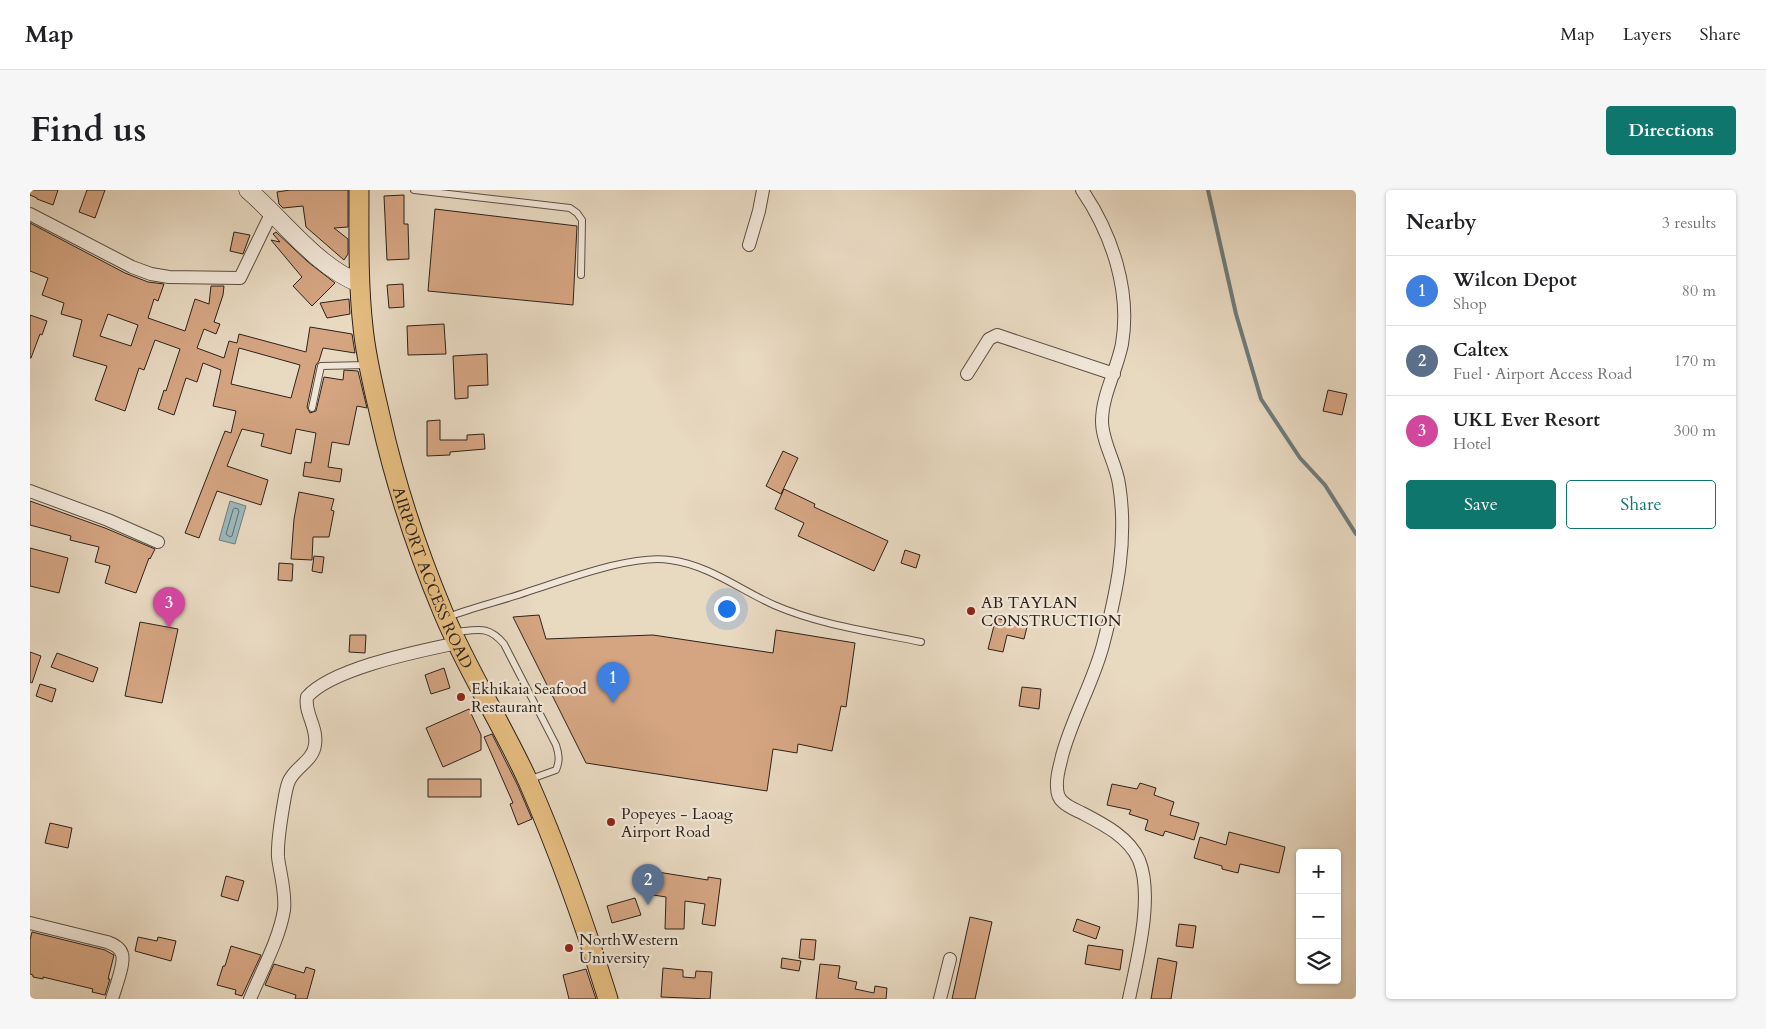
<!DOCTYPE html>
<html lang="en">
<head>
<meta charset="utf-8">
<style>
	body { margin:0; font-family:Cardo,serif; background:#f6f6f6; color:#202124 }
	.controls { position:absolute; right:15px; bottom:15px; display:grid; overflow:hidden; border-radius:5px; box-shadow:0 1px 4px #0004 }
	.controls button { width:45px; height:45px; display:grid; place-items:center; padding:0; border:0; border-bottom:1px solid #e0e0e0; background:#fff; color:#202124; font:25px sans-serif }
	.you { position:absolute; left:696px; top:418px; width:18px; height:18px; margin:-12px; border:4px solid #fff; border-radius:50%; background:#1a73e8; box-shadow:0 0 0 8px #1a73e833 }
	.badge { display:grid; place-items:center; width:32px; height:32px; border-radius:50%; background:#0f766e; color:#fff; font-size:16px; font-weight:700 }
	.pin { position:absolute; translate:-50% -41px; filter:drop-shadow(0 1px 2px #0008) }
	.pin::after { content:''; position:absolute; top:26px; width:18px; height:15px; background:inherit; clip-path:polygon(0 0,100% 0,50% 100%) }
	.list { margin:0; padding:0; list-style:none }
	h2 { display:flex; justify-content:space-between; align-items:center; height:65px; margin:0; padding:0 20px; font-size:21px }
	h2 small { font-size:16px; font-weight:400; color:#757577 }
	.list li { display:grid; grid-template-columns:32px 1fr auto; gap:15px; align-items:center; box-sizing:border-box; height:70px; padding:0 20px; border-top:1px solid #e0e0e0 }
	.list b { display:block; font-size:19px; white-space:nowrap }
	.list p { margin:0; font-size:16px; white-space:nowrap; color:#757577 }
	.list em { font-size:16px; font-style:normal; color:#757577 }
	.actions { display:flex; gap:10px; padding:15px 20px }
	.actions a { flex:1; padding:11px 0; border:1px solid #0f766e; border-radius:5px; text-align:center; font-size:18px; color:#0f766e }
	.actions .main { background:#0f766e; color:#fff }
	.icon { flex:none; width:28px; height:28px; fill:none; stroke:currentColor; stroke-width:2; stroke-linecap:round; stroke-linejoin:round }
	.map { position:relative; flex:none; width:1326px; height:809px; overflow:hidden; border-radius:5px }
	header { display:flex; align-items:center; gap:30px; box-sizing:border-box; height:70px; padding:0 25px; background:#fff; border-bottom:1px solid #e0e0e0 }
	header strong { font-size:24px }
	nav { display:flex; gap:28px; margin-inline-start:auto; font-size:18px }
	.intro { display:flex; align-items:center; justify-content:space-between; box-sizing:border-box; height:120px; padding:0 30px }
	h1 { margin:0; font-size:35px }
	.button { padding:12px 22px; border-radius:5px; background:#0f766e; color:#fff; font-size:18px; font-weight:700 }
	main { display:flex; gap:30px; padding:0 30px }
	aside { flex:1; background:#fff; border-radius:5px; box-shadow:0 1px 4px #0004 }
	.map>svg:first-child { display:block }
	.water { fill:#9bb8bc; stroke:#6f7c7b }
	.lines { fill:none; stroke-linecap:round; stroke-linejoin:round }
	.shore { stroke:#646d6b; stroke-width:1 }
	.stream { stroke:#6f7c7b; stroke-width:4 }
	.building { fill:#d5a582; stroke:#2d221a; fill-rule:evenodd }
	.lane-casing { stroke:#5c5044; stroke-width:8 }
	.street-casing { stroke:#5c5044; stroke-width:14 }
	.secondary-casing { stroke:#2d221a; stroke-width:19 }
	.primary-casing { stroke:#2d221a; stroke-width:21 }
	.lane { stroke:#f0e6d7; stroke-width:6 }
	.street { stroke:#f0e6d7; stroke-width:12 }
	.secondary { stroke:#f0e6d7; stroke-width:18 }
	.primary { stroke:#e4bc80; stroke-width:19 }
	.poi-dot { fill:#8f2418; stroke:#f0e6d7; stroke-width:2 }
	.labels { text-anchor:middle; stroke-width:4.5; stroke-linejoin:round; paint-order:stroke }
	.street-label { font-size:16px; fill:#2d221a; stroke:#f0e6d7 }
	.poi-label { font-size:16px; fill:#2d221a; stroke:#f0e6d7; text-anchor:start }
</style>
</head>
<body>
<header>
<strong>Map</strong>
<nav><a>Map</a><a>Layers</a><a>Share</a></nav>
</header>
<div class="intro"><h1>Find us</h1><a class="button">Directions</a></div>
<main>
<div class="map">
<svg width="1326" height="809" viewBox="0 0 1326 809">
	<rect width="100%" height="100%" fill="#e8d9c1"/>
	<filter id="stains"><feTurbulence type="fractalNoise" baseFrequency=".004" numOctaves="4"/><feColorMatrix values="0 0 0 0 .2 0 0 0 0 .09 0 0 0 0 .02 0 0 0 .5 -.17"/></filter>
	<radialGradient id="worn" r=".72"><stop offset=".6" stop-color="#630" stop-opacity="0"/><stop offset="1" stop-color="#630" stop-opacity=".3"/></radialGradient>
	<path class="water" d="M200 311 216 316 205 354 189 350Z"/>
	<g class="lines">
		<path class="shore" d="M205 318 208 319 209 321 202 346 200 347 196 344 203 320Z"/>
		<path class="stream" d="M1178 0 1206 124 1231 209 1270 268 1295 295 1326 344"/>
	</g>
	<path class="building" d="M0 0H28L23 15 7 9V8L0 5Z
		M57 0H75L65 28 49 22Z
		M260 0H318V37L304 38 318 49V64L314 70 276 37 273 16 253 18 249 14 247 2Z
		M374 5V34H378L379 69 357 70 354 6Z
		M405 19 547 36 543 115 398 101Z
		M0 33 95 83 118 92 134 94 128 111 124 109 118 128 155 141 165 109 179 114 181 96H194L193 105 184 132 190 134 186 144 174 139 167 158 194 168 199 151 207 153 209 144 276 162 280 137 322 144 325 163 293 158 289 171 286 175 277 217 280 223 286 221 294 187 313 190 314 180 328 181 337 218 327 216 319 255 302 252 298 277 312 279 310 292 273 286 275 272 281 273 286 243 266 239 261 264 231 256 234 244 212 239 197 276 238 290 231 315 187 301 169 348 155 343 195 241 201 243 206 221 183 216 191 180 173 173 167 192 156 188 144 225 128 219 134 200 136 201 150 159 125 150 114 180 109 178 95 221 65 210 77 176 43 166 52 130 31 124 34 113 12 105 18 88 0 81ZM78 124 108 135 101 156 70 146ZM209 158 270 175 261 208 201 194Z
		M204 42 220 45 213 64 200 61Z
		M246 42 278 72 305 93 282 116 263 96 272 87 241 50 250 52 243 44Z
		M373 94 374 117 359 118 357 95Z
		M319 109 320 124 297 128 290 113Z
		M0 125 17 131 12 145 10 144 1 168H0Z
		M414 134 416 164 378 165 377 136Z
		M457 164 458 195 438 196V208L425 209 423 166Z
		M1298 200 1317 204 1312 225 1293 221Z
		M410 230V250H437V245L454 244 455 259 420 262V265L397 266V231Z
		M753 261 768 268 751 304 736 296Z
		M754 299 785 314 784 317 858 351 844 381 768 346 774 333 745 319Z
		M269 302 304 309 301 320 304 321 299 347H283L282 370 261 369 264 329Z
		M0 311 75 338 125 359 120 369 119 368 106 403 75 393 80 376 65 372 69 357 40 350 41 346 0 335Z
		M0 358 38 368 29 403 0 396Z
		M875 360 890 365 886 378 871 373Z
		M284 366 294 367 292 383 282 381Z
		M249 373 263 374 262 391 248 390Z
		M509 425 516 449 623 445 743 463 746 440 825 453 816 517 811 516 802 561 768 554 767 563 743 559 737 601 556 573 483 427Z
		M966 428 988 434 989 431 998 433 994 449 977 445 973 462 958 459Z
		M110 432 148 439 132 513 95 506Z
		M320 445H336L335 463 319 462Z
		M0 462 11 466 2 493 0 492Z
		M27 463 68 478 63 492 21 477Z
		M414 478 420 498 401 504 395 485Z
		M10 494 26 499 22 512 6 506Z
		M992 497 1011 499 1009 519 989 516Z
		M439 519 451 545V560L413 577 396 538Z
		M462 544 488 596 502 629 488 635 480 614 483 613 454 547Z
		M398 589H451V607H398Z
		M1110 593 1126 598 1124 605 1144 612 1140 625 1169 633 1164 650 1135 641 1133 646 1115 640 1118 630 1099 624 1101 620 1077 615 1082 594 1107 599Z
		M20 633 42 638 38 658 15 653Z
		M1199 642 1255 657 1249 683 1210 674 1208 683 1192 679V676L1164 668 1170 647 1196 655Z
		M621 681 678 690V687L691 689 685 736 672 734 675 714 655 711 654 739H635L636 707 617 704Z
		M196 686 214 691 208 711 191 706Z
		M605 708 611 725 582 733 577 716Z
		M940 727 962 732 945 809H922Z
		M1047 729 1070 737 1066 749 1043 741Z
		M1149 734 1166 736 1163 758 1146 756Z
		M2 742 75 760 82 764 84 765 78 789H80L75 805 62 802 63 799 13 787V789L3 787V785L0 784V750Z
		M108 747 127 751 128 747 146 751 141 771 105 761Z
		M771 749 786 750 784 770 769 768Z
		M1058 755 1093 760 1090 780 1055 774Z
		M201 756 231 765 212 806 205 804 206 800 187 795 193 776H195Z
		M752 768 771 771 769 781 751 778Z
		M1128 768 1147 772 1141 809H1121Z
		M244 774 274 783 276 777 285 780 277 809H265L266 805 235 795Z
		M790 774 810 776 808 788 827 792 825 799 844 803 845 796 857 798 856 809H786Z
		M633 778 653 780V787L665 788 666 781 682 782 680 809 631 807Z
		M556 779 566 809H539L533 785Z"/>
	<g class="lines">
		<defs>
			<path id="lane" d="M384 0 540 18 547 23 552 30 551 85
				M282 218 291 176 337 175
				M418 427C444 417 471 411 497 402 535 390 602 364 640 370 679 375 710 400 744 415 790 435 842 442 891 452
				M425 442C448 440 458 435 474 454L526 555C529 564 530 571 526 580L498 590"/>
			<path id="street" d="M1052 0C1082 44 1101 101 1092 154 1087 180 1072 205 1072 231 1072 252 1086 273 1089 294 1098 350 1087 401 1073 455 1063 493 1042 528 1032 566 1030 576 1026 586 1027 597 1027 603 1028 608 1033 612 1038 617 1046 620 1052 623 1073 634 1099 647 1109 670 1124 707 1107 770 1099 809
				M0 24 102 77 121 84 139 87 210 88 242 22
				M719 55 729 21 733 0
				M937 184 959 149 967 145 1084 184
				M0 301 78 330 128 352
				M0 733 77 752C83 754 90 757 92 764 95 773 85 799 82 809
				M220 809C232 780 249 750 254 720 256 702 250 684 248 667 247 650 252 623 255 606 256 601 257 595 259 591 265 577 283 571 285 555 288 537 274 523 277 507 302 478 390 461 427 453
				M910 809 920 769"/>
			<path id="secondary" d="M218 0C252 29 287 77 329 93"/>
			<g id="primary">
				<path id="s1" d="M329 0C329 46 328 92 333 137 336 169 344 199 351 230 366 296 387 360 413 422 437 480 472 534 498 591 529 662 555 735 578 809"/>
			</g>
		</defs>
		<use href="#lane" class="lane-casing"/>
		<use href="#street" class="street-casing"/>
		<use href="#secondary" class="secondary-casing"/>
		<use href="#primary" class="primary-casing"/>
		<use href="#lane" class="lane"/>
		<use href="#street" class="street"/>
		<use href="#secondary" class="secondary"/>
		<use href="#primary" class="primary"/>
	</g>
	<g class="poi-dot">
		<circle cx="941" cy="421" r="5"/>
		<circle cx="431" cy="507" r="5"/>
		<circle cx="581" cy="632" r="5"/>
		<circle cx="539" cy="758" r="5"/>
	</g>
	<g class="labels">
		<g class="street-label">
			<text dy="6" stroke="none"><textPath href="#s1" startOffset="398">AIRPORT ACCESS ROAD</textPath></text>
		</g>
		<g class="poi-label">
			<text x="951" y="418">AB TAYLAN<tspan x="951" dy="18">CONSTRUCTION</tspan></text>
			<text x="441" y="504">Ekhikaia Seafood<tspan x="441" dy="18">Restaurant</tspan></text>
			<text x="591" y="629">Popeyes - Laoag<tspan x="591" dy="18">Airport Road</tspan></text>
			<text x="549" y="755">NorthWestern<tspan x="549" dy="18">University</tspan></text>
		</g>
	</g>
	<rect width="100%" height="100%" filter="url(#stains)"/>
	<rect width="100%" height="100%" fill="url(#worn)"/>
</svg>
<div class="controls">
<button>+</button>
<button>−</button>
<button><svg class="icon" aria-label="layers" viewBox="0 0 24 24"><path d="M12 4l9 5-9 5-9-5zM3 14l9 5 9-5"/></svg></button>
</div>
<div class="you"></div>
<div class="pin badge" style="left:583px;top:513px;background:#3f7fe0">1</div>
<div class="pin badge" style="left:618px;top:715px;background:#5c6f8a">2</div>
<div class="pin badge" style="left:139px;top:438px;background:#d1479c">3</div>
</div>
<aside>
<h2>Nearby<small>3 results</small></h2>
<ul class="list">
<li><span class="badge" style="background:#3f7fe0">1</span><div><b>Wilcon Depot</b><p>Shop</p></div><em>80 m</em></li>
<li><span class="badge" style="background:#5c6f8a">2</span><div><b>Caltex</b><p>Fuel · Airport Access Road</p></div><em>170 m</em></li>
<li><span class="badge" style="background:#d1479c">3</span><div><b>UKL Ever Resort</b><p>Hotel</p></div><em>300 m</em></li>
</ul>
<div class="actions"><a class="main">Save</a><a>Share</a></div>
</aside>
</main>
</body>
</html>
